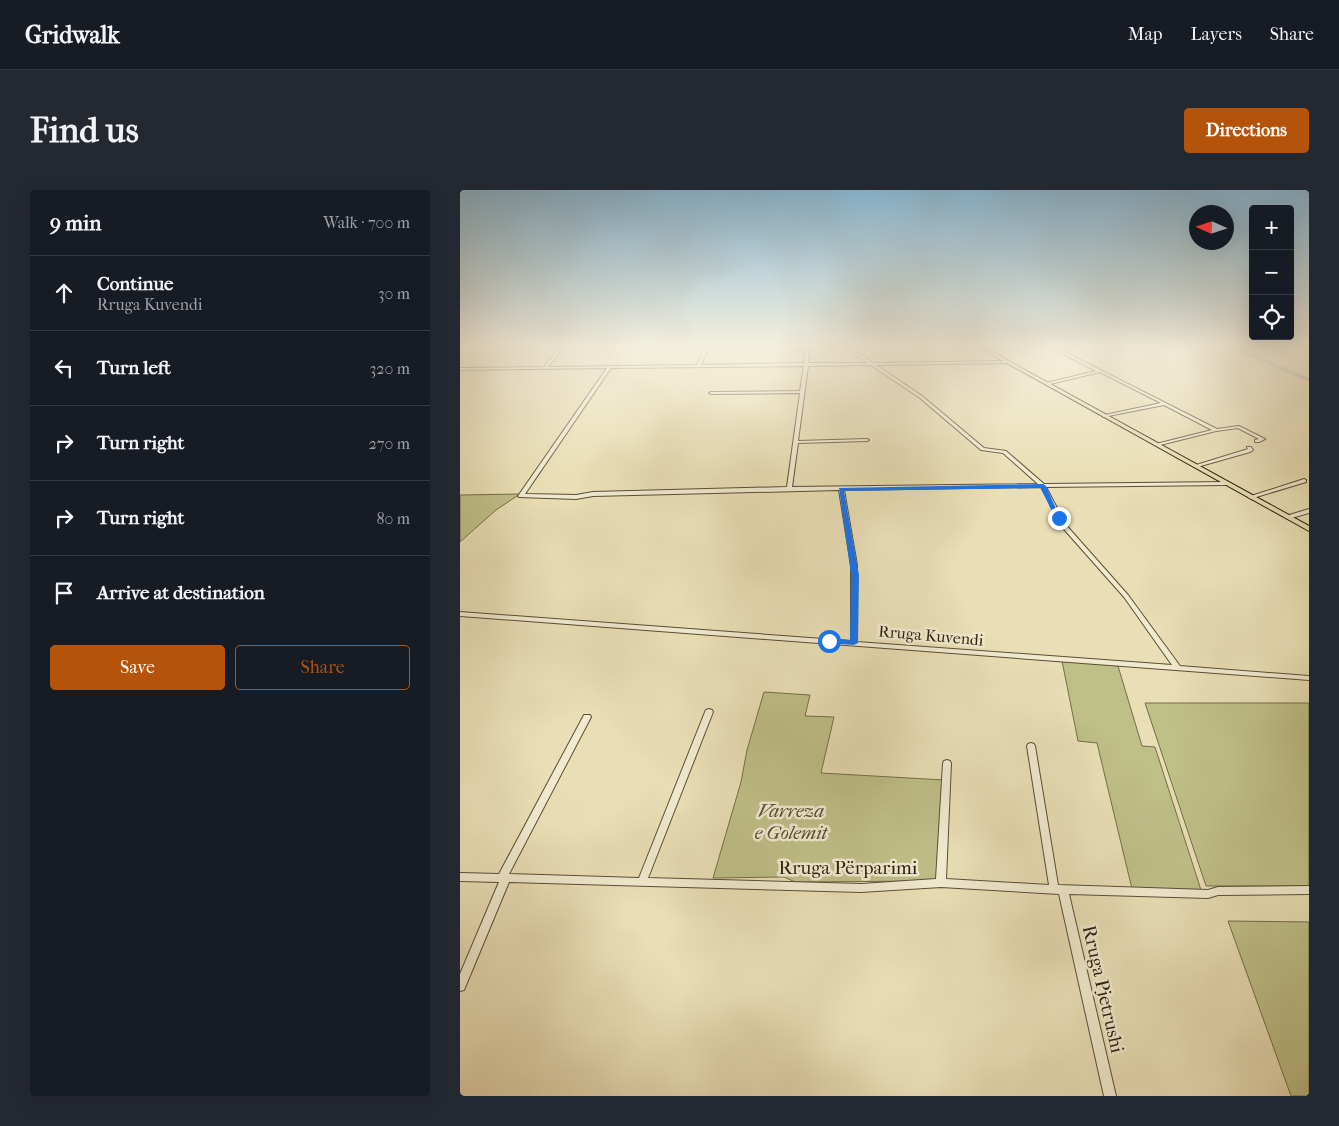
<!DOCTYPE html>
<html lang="en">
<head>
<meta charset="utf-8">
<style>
	body { margin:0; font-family:"IM FELL French Canon",serif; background:#242831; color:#f1f3f6 }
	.controls { position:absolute; right:15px; top:15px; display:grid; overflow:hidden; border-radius:5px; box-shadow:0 5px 20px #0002 }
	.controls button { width:45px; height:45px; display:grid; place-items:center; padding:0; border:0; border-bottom:1px solid #363941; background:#171b24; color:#f1f3f6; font:25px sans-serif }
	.compass { position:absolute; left:729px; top:15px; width:45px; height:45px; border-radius:50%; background:#171b24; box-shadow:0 5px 20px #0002; rotate:273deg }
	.stop { position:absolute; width:15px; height:15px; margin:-11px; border:4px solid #1a73e8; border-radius:50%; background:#fff }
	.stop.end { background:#1a73e8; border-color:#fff; box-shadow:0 1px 5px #0008 }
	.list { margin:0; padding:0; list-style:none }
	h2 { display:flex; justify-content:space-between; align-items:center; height:65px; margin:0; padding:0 20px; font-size:21px }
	h2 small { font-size:16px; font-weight:400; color:#9ea1a6 }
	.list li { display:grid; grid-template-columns:32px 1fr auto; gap:15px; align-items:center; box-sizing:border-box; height:75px; padding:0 20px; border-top:1px solid #363941 }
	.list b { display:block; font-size:19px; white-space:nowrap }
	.list p { margin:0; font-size:16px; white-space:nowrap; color:#9ea1a6 }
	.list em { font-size:16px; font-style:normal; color:#9ea1a6 }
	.actions { display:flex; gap:10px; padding:15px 20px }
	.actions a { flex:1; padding:11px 0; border:1px solid #b45309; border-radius:5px; text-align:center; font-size:18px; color:#b45309 }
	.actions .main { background:#b45309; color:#fff }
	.icon { flex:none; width:28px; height:28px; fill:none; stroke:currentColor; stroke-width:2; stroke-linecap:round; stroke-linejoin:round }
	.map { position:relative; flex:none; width:849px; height:906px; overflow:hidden; border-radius:5px }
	header { display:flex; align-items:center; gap:30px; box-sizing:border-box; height:70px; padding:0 25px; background:#171b24; border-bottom:1px solid #363941 }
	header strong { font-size:24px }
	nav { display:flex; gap:28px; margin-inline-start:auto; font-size:18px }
	.intro { display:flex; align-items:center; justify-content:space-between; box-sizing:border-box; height:120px; padding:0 30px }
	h1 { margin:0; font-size:35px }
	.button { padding:12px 22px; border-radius:5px; background:#b45309; color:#fff; font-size:18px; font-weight:700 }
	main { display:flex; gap:30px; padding:0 30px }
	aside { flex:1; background:#171b24; border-radius:5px; box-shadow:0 5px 20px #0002 }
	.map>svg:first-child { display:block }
	.green { fill:#bfbf88; stroke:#756e4a }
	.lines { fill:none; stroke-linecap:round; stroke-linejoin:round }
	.river { fill:#99bbb5; fill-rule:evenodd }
	.minor-casing { stroke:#5a4e37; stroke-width:2 }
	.major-casing { stroke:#2b1e0d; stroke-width:2 }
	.minor { fill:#f1eacf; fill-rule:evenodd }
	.major { fill:#e9deb5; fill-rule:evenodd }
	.route { fill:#1a73e8 }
	.labels { text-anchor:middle; stroke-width:5; stroke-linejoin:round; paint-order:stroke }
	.street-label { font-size:16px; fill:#2b1e0d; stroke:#f1eacf }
	.near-park-label { font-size:19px; font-style:italic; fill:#574e32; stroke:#f1eacf }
	.near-street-label { font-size:19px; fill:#2b1e0d; stroke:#f1eacf }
</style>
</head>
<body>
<header>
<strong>Gridwalk</strong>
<nav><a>Map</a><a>Layers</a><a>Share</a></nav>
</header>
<div class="intro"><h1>Find us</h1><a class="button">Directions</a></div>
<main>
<aside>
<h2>9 min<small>Walk · 700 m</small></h2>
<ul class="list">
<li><svg class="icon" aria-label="ahead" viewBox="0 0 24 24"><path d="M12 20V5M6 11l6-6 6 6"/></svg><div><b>Continue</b><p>Rruga Kuvendi</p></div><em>30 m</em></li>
<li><svg class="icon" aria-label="left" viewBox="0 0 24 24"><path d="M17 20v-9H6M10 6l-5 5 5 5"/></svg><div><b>Turn left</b></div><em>320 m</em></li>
<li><svg class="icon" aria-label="right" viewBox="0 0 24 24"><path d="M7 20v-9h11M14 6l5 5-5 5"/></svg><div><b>Turn right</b></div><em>270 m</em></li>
<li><svg class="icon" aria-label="right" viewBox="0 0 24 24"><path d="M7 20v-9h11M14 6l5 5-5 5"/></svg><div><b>Turn right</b></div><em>80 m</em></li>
<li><svg class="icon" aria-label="arrive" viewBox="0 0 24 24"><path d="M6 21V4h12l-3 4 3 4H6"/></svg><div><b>Arrive at destination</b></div></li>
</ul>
<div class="actions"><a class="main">Save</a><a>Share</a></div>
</aside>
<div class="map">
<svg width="849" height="906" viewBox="0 0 849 906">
	<rect width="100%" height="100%" fill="#e9deb5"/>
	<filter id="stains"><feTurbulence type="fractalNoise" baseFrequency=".004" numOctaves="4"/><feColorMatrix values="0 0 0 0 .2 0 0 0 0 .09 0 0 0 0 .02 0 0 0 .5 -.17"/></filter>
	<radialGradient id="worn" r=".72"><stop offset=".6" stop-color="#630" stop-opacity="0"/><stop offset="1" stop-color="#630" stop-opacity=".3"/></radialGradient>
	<path class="green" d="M60 304 36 320 0 352V305Z
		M602 471 658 476 682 556 695 557 741 700 672 699 637 553 618 551Z
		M304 502 350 505 345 526 374 527 361 583 484 590 476 691 335 692 324 687 253 688 281 592 287 560Z
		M685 513H849V696H746Z
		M768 731 849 732V906H831Z"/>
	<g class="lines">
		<path class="river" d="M768 157H776L849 188V192Z"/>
		<defs>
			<path id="minor" d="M100 157H104L88 177 237 175 245 157H249L241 175 344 173 346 160 316 158 314 157 349 158 348 173H408L385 157H389L413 173 550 171 551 172 549 173 416 175 462 206 524 258 546 261 584 294 768 292V294L766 295 586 297 606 335 668 405 720 476 849 486V490L0 426V422L391 451V375L379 300 133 306 116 309 59 307 58 306 147 178 0 180V178L84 177ZM411 175 460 208 521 260 543 263 578 294 332 297 338 253 407 251 409 250 407 249 338 251 348 176ZM344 176 340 201 251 202 249 203 251 204 340 203 327 297 133 302 116 305 65 304 151 178ZM581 297 602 337 664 407 712 475 397 452V375L384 300Z
				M463 157H496L494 158 464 159 462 158Z
				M563 157H569L533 165 531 164Z
				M591 157H595L757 239 779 236 805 249 799 252H795V250L799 249 778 238 756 241 696 256V254L752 240 704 215 643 227V226L645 225 701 213 640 182 586 195V193L636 181Z
				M787 257H791L793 260 790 262 737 277 733 276 788 259 787 258Z
				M844 289 846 290V292L793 308 791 309 788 307Z
				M849 319V323L828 329 825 327 826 326Z
				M249 519 252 520 253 522 188 688 401 694 476 689 483 573 484 571 487 570 490 571 491 573 486 689 589 695 567 556 568 554 571 553 574 554 575 556 598 695 748 700 758 697 849 696V704L758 705 748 708 609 704 656 906H644L599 704 481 697 401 702 49 692 4 800 0 801V784L39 692 0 691V683L39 684 124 525H130L131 527 49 684 179 688 245 522 246 520Z"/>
			<path id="major" d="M518 157H523L849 336V341Z"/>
		</defs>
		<use href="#minor" class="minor-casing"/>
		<use href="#major" class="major-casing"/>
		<use href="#minor" class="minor"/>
		<use href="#major" class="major"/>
	</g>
	<linearGradient id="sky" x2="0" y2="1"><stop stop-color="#88b7d4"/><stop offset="0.55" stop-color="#f5f0de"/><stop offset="1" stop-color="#f5f0de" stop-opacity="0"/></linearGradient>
	<rect width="849" height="284" fill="url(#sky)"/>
	<path class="route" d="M583 294 586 296 601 330 595 328 581 298 384 301 399 385 398 453 394 455 366 453V449L369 448 390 450 391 385 379 298Z"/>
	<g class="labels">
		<g class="street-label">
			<text transform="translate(471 445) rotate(5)" y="6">Rruga Kuvendi</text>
		</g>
		<g class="near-park-label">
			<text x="331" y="627">Varreza<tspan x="331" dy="22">e Golemit</tspan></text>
		</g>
		<g class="near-street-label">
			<text x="388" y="684">Rruga Përparimi</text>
			<text transform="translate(644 799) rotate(77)" y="7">Rruga Pjetrushi</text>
		</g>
	</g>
	<rect width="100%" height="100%" filter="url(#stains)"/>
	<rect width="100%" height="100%" fill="url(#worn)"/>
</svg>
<div class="controls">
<button>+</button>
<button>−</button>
<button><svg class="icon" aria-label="locate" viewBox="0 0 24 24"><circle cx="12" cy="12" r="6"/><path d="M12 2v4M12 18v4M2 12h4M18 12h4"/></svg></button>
</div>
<svg class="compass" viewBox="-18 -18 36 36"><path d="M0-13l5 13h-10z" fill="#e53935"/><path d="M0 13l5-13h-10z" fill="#9ea1a6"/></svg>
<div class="stop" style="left:369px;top:451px"></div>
<div class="stop end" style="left:599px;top:328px"></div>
</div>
</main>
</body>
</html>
